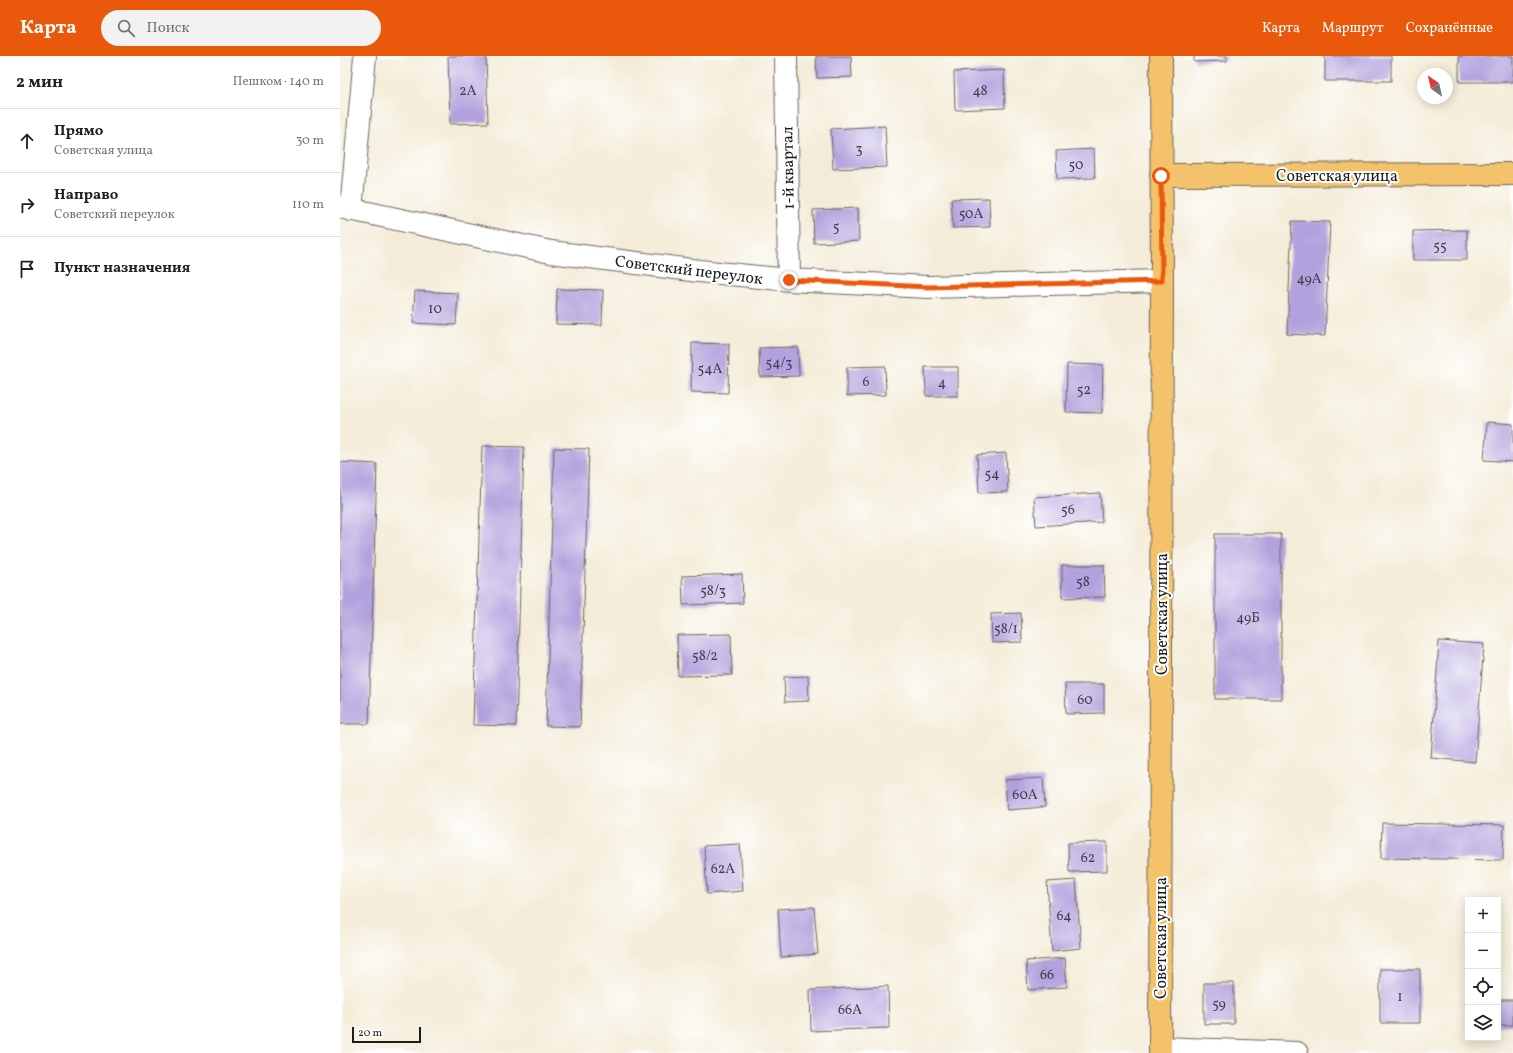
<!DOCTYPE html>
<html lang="ru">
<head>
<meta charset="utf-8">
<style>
	body { margin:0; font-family:Vollkorn,serif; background:#f2f2f2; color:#202124 }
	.controls { position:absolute; right:12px; bottom:12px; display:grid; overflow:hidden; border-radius:0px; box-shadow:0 2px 10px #0003 }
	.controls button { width:36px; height:36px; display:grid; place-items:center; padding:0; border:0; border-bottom:1px solid #e0e0e0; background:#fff; color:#202124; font:20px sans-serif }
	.compass { position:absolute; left:1077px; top:12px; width:36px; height:36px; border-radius:50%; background:#fff; box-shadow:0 2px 10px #0003; rotate:326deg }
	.scale { position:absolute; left:12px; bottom:10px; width:69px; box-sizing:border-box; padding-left:4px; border:2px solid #1c1c1c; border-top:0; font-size:11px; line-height:14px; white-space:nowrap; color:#1c1c1c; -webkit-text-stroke:3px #fff; paint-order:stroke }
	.stop { position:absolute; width:12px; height:12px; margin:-9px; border:3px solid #ea580c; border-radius:50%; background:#fff }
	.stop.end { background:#ea580c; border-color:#fff; box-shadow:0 1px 4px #0008 }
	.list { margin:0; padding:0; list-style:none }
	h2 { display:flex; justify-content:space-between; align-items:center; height:52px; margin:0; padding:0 16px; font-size:17px }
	h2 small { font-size:13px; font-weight:400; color:#757577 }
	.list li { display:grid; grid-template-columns:26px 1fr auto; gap:12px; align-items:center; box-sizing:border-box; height:64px; padding:0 16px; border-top:1px solid #e0e0e0 }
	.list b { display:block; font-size:15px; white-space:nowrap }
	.list p { margin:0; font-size:13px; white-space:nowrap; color:#757577 }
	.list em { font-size:13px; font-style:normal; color:#757577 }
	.icon { flex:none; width:22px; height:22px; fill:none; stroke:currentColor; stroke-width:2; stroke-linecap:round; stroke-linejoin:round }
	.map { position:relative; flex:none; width:1173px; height:997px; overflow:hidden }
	header { display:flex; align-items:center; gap:24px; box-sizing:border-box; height:56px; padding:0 20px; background:#ea580c; color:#fff }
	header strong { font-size:19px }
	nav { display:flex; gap:22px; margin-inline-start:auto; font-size:14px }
	.search { width:280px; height:36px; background:#f2f2f2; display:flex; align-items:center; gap:10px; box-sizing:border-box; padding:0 14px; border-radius:22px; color:#757577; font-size:15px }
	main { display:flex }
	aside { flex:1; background:#fff }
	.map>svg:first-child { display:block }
	.building { fill:#b1a1dd }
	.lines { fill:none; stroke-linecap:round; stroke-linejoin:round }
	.minor-casing { stroke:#68655e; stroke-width:24 }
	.major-casing { stroke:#68655e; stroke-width:24 }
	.minor { stroke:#fff; stroke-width:22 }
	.major { stroke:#f3c26a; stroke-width:22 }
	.route { stroke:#ea580c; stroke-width:5 }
	.labels { text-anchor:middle; stroke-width:4; stroke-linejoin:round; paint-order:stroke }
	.number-label { font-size:14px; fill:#413d4c }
	.street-label { font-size:16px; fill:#1c1c1c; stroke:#fff }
</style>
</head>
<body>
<header>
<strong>Карта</strong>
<div class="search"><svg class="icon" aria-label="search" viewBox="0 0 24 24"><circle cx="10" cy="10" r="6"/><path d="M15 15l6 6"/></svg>Поиск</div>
<nav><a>Карта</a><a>Маршрут</a><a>Сохранённые</a></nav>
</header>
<main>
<aside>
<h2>2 мин<small>Пешком · 140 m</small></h2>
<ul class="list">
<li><svg class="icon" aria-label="ahead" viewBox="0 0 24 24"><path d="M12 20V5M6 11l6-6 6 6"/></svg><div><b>Прямо</b><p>Советская улица</p></div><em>30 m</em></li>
<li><svg class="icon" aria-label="right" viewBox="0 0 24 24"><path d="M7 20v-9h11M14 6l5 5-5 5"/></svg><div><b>Направо</b><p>Советский переулок</p></div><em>110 m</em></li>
<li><svg class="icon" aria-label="arrive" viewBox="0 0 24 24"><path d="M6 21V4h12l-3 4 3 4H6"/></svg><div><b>Пункт назначения</b></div></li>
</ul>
</aside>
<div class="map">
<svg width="1173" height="997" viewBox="0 0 1173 997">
	<rect width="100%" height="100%" fill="#fff"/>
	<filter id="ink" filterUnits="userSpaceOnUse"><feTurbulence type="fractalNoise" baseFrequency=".025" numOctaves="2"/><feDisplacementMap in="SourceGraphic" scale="8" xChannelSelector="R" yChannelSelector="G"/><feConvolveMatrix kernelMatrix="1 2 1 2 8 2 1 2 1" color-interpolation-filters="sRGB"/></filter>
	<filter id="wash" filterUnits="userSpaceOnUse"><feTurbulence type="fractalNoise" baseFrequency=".012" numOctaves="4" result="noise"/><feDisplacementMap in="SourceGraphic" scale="16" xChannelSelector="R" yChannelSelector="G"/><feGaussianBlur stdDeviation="0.9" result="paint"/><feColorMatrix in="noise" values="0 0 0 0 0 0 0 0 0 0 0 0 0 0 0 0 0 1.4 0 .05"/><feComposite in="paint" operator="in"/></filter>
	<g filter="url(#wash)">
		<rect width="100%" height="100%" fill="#f4ecd8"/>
		<g id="blocks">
			<path class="building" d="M108 0H146L148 67 110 68Z
				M476 0H511L512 21 477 22Z
				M854 0H887V5L854 6Z
				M985 0H1051V25H985Z
				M1119 0H1173V26H1119Z
				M664 14 665 52 615 54 614 16Z
				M545 70 547 111 493 113 491 73Z
				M754 93 755 122 717 123 716 95Z
				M649 142 650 171 613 172 611 143Z
				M518 152 519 185 474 187 473 154Z
				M952 165 990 166 985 280 947 278Z
				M1127 174V204H1073V175Z
				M217 233 263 234 262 269 216 268Z
				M75 235 118 237 116 269 73 267Z
				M352 287 389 288 388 337 351 336Z
				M458 291 459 320 420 321 419 292Z
				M727 308 763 309 762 357 726 356Z
				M545 310 546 339 507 340V311Z
				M585 311H618V340H586Z
				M1147 366 1173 368V406L1144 404Z
				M142 390 184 391 176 670 133 669Z
				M214 392 249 393 240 671 206 670Z
				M666 397 668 436 639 437 637 399Z
				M0 406 37 408 29 668H0Z
				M760 437 762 466 696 470 694 441Z
				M875 478H941V643H875Z
				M722 509H764L765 541 722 542Z
				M402 518 403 547 343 549 342 520Z
				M681 557 682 586 652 587 651 558Z
				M391 578 392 619 338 620 337 579Z
				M1099 585 1144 588 1135 706 1091 702Z
				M468 620 469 645 445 646 444 621Z
				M725 628H764V657L726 658Z
				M703 722 705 751 667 754 665 724Z
				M1042 767 1164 769 1163 804 1041 802Z
				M767 786V815L729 816 728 787Z
				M400 788 403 835 367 838 364 790Z
				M736 824 741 892 712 895 707 826Z
				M474 851 478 898 441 901 438 853Z
				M725 902 727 931 688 934 686 905Z
				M1040 913H1080V967H1040Z
				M864 927H894V968H864Z
				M548 930 549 972 471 975 470 934Z
				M1158 944H1173V969L1158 970Z"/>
		</g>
	</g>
	<g filter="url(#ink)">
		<use href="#blocks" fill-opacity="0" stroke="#68655e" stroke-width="1"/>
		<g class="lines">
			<defs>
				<path id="minor" d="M446 0 449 224
					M0 151 211 196 359 215 449 224 588 231 822 225
					M11 154 25 0
					M820 992 957 997"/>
				<path id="major" d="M821 119 1173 118
					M820 997 822 225 821 0"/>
			</defs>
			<use href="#minor" class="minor-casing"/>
			<use href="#major" class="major-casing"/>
			<use href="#minor" class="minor"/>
			<use href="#major" class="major"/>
		</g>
	</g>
	<g class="lines" filter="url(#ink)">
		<path class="route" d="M449 224 588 231 822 225 821 120"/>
	</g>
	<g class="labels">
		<g class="number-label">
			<text x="128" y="39">2А</text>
			<text x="640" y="39">48</text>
			<text x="519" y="97">3</text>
			<text x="736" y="113">50</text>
			<text x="631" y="162">50А</text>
			<text x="496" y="175">5</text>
			<text x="1100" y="194">55</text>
			<text x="969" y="227">49А</text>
			<text x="95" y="257">10</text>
			<text x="439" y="311">54/3</text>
			<text x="370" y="317">54А</text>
			<text x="526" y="330">6</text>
			<text x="602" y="331">4</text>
			<text x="744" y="338">52</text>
			<text x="652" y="422">54</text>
			<text x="728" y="458">56</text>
			<text x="743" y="530">58</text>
			<text x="373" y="539">58/3</text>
			<text x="908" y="566">49Б</text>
			<text x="666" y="577">58/1</text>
			<text x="365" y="604">58/2</text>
			<text x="745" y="648">60</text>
			<text x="685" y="743">60А</text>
			<text x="748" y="806">62</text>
			<text x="383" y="817">62А</text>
			<text x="724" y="864">64</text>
			<text x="707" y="923">66</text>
			<text x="1060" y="945">1</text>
			<text x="879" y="952">59</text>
			<text x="510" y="958">66А</text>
		</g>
		<g class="street-label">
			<text transform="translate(447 112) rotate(-91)" y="6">1-й квартал</text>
			<text x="997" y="125">Советская улица</text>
			<text transform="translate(349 213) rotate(7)" y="6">Советский переулок</text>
			<text transform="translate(821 558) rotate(-90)" y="6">Советская улица</text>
			<text transform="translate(820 882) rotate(-90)" y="6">Советская улица</text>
		</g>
	</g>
</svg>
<div class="controls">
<button>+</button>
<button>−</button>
<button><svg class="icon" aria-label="locate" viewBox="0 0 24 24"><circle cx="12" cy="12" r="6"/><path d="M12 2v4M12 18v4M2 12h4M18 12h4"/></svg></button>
<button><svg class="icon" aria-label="layers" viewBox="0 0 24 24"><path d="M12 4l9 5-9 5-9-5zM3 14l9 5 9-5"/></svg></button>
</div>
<svg class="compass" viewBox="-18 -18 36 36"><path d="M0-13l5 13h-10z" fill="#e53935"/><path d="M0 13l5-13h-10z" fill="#757577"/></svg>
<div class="scale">20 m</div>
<div class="stop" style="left:821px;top:120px"></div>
<div class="stop end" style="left:449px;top:224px"></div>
</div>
</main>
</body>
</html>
